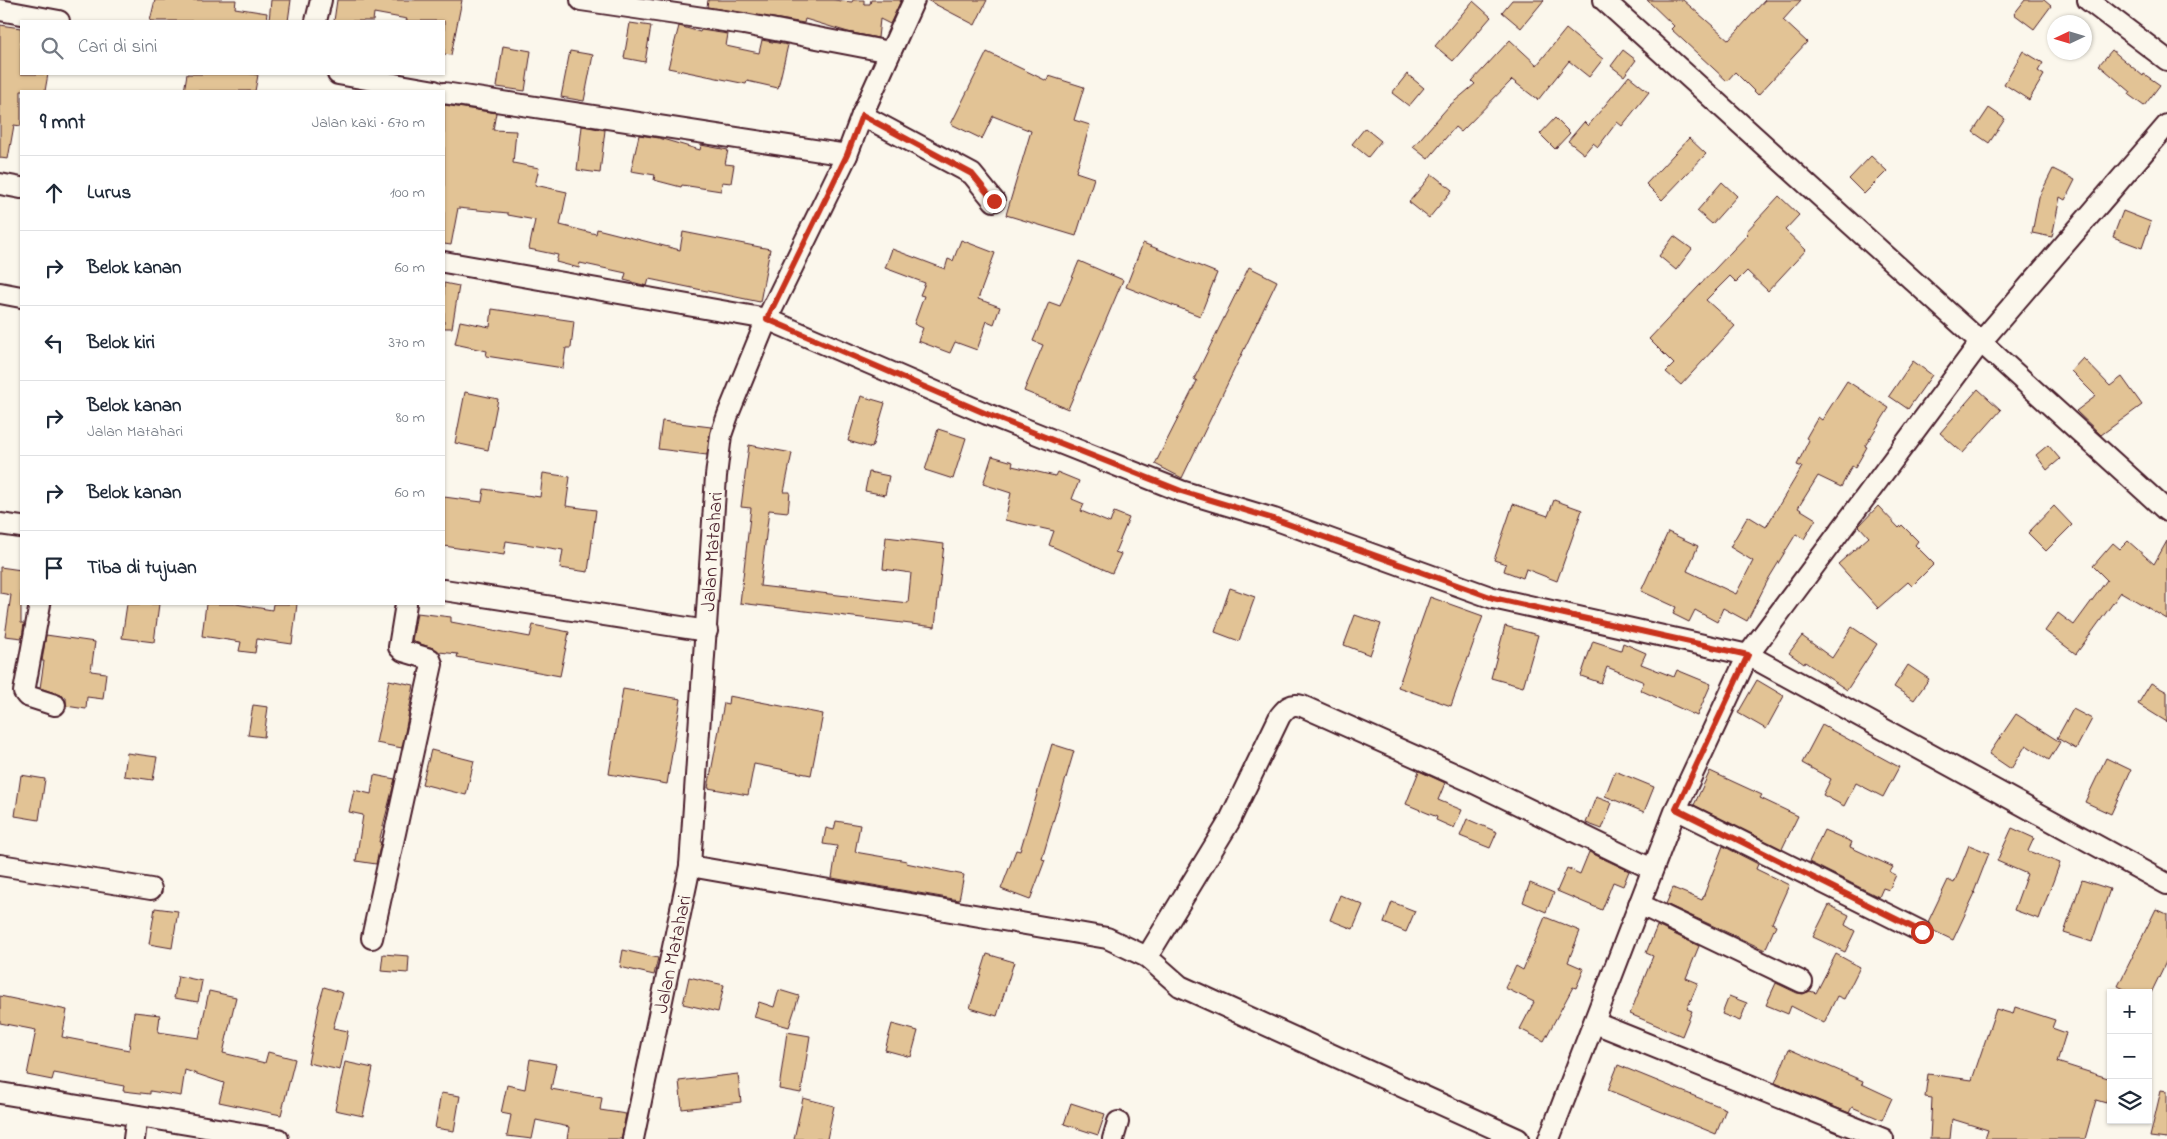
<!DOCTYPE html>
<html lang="id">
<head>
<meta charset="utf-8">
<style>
	body { margin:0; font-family:"Indie Flower",sans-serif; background:#f2f2f3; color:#1f2937 }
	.controls { position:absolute; right:15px; bottom:15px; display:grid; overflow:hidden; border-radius:0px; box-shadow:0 1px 4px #0004 }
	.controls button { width:45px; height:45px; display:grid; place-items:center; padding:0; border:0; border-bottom:1px solid #e0e1e3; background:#fff; color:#1f2937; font:25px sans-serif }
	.compass { position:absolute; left:2047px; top:15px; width:45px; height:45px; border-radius:50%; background:#fff; box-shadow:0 1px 4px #0004; rotate:266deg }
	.stop { position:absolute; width:15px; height:15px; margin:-11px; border:4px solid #c8321e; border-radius:50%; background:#fff }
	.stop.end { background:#c8321e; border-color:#fff; box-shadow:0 1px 5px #0008 }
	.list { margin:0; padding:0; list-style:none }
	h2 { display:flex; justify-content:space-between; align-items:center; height:65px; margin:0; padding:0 20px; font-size:21px }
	h2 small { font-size:16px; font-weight:400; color:#747a83 }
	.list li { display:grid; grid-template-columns:32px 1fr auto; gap:15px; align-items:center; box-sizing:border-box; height:75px; padding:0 20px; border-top:1px solid #e0e1e3 }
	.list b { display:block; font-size:19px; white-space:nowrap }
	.list p { margin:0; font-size:16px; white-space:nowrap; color:#747a83 }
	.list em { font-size:16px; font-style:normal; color:#747a83 }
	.icon { flex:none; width:28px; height:28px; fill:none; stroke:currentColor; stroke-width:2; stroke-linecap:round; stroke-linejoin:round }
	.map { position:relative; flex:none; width:2167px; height:1139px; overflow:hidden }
	.search { position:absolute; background:#fff; box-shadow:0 1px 4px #0004; left:20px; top:20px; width:425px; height:55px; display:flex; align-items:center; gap:12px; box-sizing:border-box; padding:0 18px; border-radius:0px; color:#747a83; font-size:19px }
	.panel { position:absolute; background:#fff; box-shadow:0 1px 4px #0004; left:20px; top:90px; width:425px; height:515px; border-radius:0px }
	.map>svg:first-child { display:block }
	.building { fill:#e2c395; stroke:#4a1f2b }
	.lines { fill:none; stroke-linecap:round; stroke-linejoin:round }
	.minor-casing { stroke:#4a1f2b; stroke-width:24 }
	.minor { stroke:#fbf7ec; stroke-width:20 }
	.route { stroke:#c8321e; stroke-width:6 }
	.labels { text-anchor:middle; stroke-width:4.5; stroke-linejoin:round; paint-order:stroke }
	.street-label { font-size:20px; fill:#4a1f2b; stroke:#fbf7ec }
</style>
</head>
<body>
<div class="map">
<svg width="2167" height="1139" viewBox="0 0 2167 1139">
	<rect width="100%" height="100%" fill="#fbf7ec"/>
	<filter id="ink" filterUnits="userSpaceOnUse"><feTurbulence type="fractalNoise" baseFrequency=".02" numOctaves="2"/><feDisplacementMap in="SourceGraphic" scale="10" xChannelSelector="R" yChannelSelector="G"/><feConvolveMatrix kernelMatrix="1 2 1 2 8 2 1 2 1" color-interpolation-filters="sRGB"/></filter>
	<g filter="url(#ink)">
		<path class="building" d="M155 0H236L235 8 267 13 266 21H150Z
			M271 0H291L288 21H269Z
			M337 0H462L451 55 444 54V21H406L407 19 374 13 373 21H334Z
			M708 0H833L852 2 853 0H864V4H870L871 0H901L890 24 880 19 878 38 848 32 805 19 804 23 707 7Z
			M927 0H987L975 25Z
			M1512 0H1544L1521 28 1502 12Z
			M1647 0H1683L1729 40 1765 0H1801L1783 20 1807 42 1758 95 1735 72 1727 81 1671 29 1674 26Z
			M2025 0H2044L2051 6 2034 29 2014 14Z
			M1473 1 1491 17 1453 61 1435 46Z
			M630 23 651 26 645 62 624 58Z
			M0 25 21 28V74H48L45 91H21V126L14 125 8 159 0 158Z
			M679 26 700 32 701 30 728 34 726 46 759 53 762 40 788 45 778 88 747 81 746 84 668 68Z
			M1566 29 1603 59 1589 77 1569 61 1538 100 1512 80 1461 132 1455 127 1428 159 1413 147 1449 106 1475 84 1472 81 1510 40 1537 65Z
			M503 46 531 51 525 91 497 87Z
			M1623 50 1636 60 1624 76 1611 66Z
			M2112 50 2143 76 2144 74 2160 85 2144 106 2129 95 2131 92 2099 65Z
			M570 51 593 55 584 101 561 97Z
			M2023 51 2043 63 2038 71 2044 75 2029 100 2004 84Z
			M987 52 1047 81 1049 76 1084 87 1074 120 1090 125 1076 172 1094 178 1076 236 1006 215 1031 131 993 116 982 139 951 124Z
			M187 74H249L258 75 255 91H184Z
			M1407 74 1424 88 1409 106 1392 93Z
			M1629 76 1649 92 1622 126 1617 122 1598 147 1593 143 1584 154 1568 141 1584 122 1588 126Z
			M444 105 496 113 493 130 516 131 513 163 539 168 535 185 567 192 560 225 596 234 597 229 680 250 683 232 770 249 760 302 649 279 647 286 624 280 626 273 580 263 579 268 556 262 558 255 529 249 535 220 508 215V213L458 208 451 245 444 244Z
			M1989 108 2005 119 1989 143 1973 132Z
			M1555 118 1570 133 1555 149 1540 134Z
			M582 126 605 130 600 173 577 170Z
			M1365 128 1381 141 1368 157 1352 144Z
			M639 135 659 138 700 150 701 145 728 150 725 164 734 165 731 183 722 182 721 191 682 185 681 187 654 180 655 175 631 171Z
			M1689 138 1706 154 1662 200 1646 184Z
			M1871 156 1887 171 1864 194 1849 179Z
			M2053 169 2075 180 2065 200 2060 197 2052 237 2032 233 2039 197Z
			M1432 174 1452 190 1429 218 1409 202Z
			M1722 182 1737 196 1712 224 1697 211Z
			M1779 196 1799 215 1785 230 1806 250 1768 291 1747 271 1736 282 1730 276 1706 300 1735 326 1681 385 1666 372 1674 364 1649 339 1748 234 1746 232Z
			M2123 211 2151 222 2142 248 2113 237Z
			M1674 236 1692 249 1676 270 1659 256Z
			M961 240 995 253 978 299 1000 307 994 324 987 321 977 350 955 342 950 353 918 341 923 328 914 324 924 296 920 295 925 283 885 268 892 249 945 269 948 259 953 261Z
			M1143 243 1217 273 1200 316 1126 287Z
			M1079 261 1123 280 1068 409 1024 391 1043 345 1033 341 1049 302 1060 306Z
			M1249 267 1277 281 1182 478 1155 464 1197 381 1194 379Z
			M444 283 459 286 452 328H444Z
			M492 309 574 321 571 348H566L563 368 486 356 487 351 455 344 460 321 490 327Z
			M2083 358 2110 386 2122 377 2142 405 2101 435 2076 411 2096 396 2071 371Z
			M1913 361 1932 375 1908 409 1889 396Z
			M1847 381 1889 408 1865 446 1867 447 1855 468 1852 466 1841 487 1818 476 1798 508 1816 519 1804 539 1796 534 1769 578 1747 621 1723 608 1717 622 1695 610 1689 622 1673 614 1676 607 1641 591 1668 532 1698 546 1687 571 1736 594 1753 561 1730 547 1748 516 1766 527 1802 467 1797 465 1809 440 1806 438 1818 417 1822 420Z
			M1978 389 2001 410 1963 453 1940 433Z
			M465 392 498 399 488 450 455 443Z
			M861 396 885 403 872 448 848 441Z
			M662 421 711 427 707 455 658 449Z
			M938 429 966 438 953 479 925 470Z
			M749 445 792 453 784 492H790L788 512 769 510 760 586 908 603 911 573 883 569 886 537 944 544 935 627 740 603 751 508 741 507Z
			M2048 445 2060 459 2047 470 2036 455Z
			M992 456 1013 462 1012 466 1055 476 1057 472 1079 481 1072 499 1084 504 1081 511 1110 523 1114 512 1129 518 1115 552 1121 554 1112 573 1049 545 1054 531 1005 520 1011 493 983 484Z
			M869 472 889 476 885 495 865 491Z
			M543 473 570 477 566 506 596 510 588 572 560 568 563 550 506 541 504 555 444 546V497L482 502 484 489 540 497Z
			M1554 500 1582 510 1557 581 1526 569 1523 578 1504 571 1506 564 1494 560 1513 504 1548 516Z
			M1878 506 1899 528 1902 525 1918 541 1915 545 1934 564 1912 586 1908 582 1878 608 1838 564 1869 537 1859 526Z
			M2054 506 2072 525 2046 551 2028 533Z
			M2128 541 2154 564 2167 541V619L2121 592 2076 654 2045 631 2058 613 2074 625 2107 580 2093 566 2113 543 2120 549Z
			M0 567 21 570V623H24L22 638 5 636 11 595 0 593Z
			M1230 588 1255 597 1239 641 1215 632Z
			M1430 597 1483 616 1451 706 1398 687Z
			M127 604H159L154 642 122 638Z
			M206 604H236L272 610 273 604H297L292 644 257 639 255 653 239 651 241 642 202 636Z
			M417 613 451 617V622L530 637 533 625 569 632 560 676 457 657 458 654 439 652 433 648 412 641Z
			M1355 615 1381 624 1370 655 1344 645Z
			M1505 626 1538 635 1523 687 1491 678Z
			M1852 627 1877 644 1847 690 1805 662 1804 664 1789 653 1802 636 1832 658Z
			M46 635 95 642 91 671 106 673 103 699 87 697 86 709 66 706V697L40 688 44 661H42Z
			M1593 641 1621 650 1623 643 1646 653 1641 664 1674 677 1677 670 1711 684 1697 716 1640 690 1644 682 1607 667 1601 683 1581 676Z
			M1908 665 1929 679 1914 700 1894 687Z
			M389 680 414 685 402 748 376 743Z
			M1757 680 1784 696 1766 729 1738 713Z
			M2151 683 2167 692V722L2138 704Z
			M623 689 681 699 667 784 609 774Z
			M729 696 823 714 811 775 754 764 748 795 708 788 724 703 728 704Z
			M253 705 268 707 264 737 248 735Z
			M2073 709 2092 719 2076 749 2057 738Z
			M2016 714 2060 742 2049 760 2026 745 2011 769 1989 754Z
			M1822 725 1899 767 1883 797 1856 783 1844 806 1823 795 1831 779 1802 763Z
			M1052 744 1074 751 1042 859 1045 860 1030 900 1001 889 1016 850 1020 851Z
			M431 750 474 761 466 795 422 784Z
			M127 753 157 757 153 780 124 776Z
			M2106 758 2131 770 2111 814 2085 802Z
			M1419 771 1445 783 1438 800 1462 810 1454 828 1436 820 1437 817 1406 804Z
			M1615 771 1654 787 1644 812 1605 796Z
			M1710 771 1762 795 1760 798 1798 816 1782 849 1694 805Z
			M21 775 45 779 39 820 15 816Z
			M374 775 395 779 379 842H381L376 864 356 861 363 815 349 812 354 790 371 794Z
			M1596 797 1612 803 1602 829 1586 823Z
			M1467 819 1497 832 1490 848 1460 836Z
			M836 821 860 825 855 852 907 861 906 863 964 875 959 900 832 878 837 846 823 844 826 828 834 830Z
			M2012 828 2034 838 2028 851 2060 863 2039 919 2014 910 2027 874 1997 861Z
			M1824 830 1852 842 1850 847 1893 867 1890 872 1896 875 1889 890 1883 888 1879 897 1809 862Z
			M1969 845 1989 853 1974 892 1975 893 1953 940 1934 931 1928 922 1948 880 1954 883Z
			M1723 846 1758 864 1756 869 1789 885 1772 923 1776 925 1765 950 1666 904 1673 888 1702 900Z
			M1589 852 1629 871 1623 886 1613 882 1602 910 1557 891 1567 868 1580 874Z
			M2082 880 2110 889 2092 942 2064 933Z
			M1530 883 1554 893 1546 912 1523 902Z
			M1340 895 1363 905 1353 929 1330 920Z
			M1392 902 1415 911 1406 932 1384 923Z
			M1829 905 1849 915 1845 925 1855 931 1845 952 1813 937Z
			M155 908 178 911 172 948 149 944Z
			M2156 909 2167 914V960L2151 993H2132L2118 986Z
			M1545 917 1580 931 1568 962 1584 969 1576 988 1573 987 1544 1041 1520 1029 1534 1002 1505 988 1516 966 1523 970Z
			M1657 926 1699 946 1686 978 1698 983 1687 1009 1692 1011 1682 1036 1630 1014 1653 956 1646 953Z
			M623 950 658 958 654 975 620 967Z
			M383 954 409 956 408 973 381 971Z
			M987 954 1014 962 997 1016 970 1008Z
			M1836 954 1860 967 1844 999 1837 996 1824 1023 1791 1006 1788 1014 1766 1005 1776 983 1797 993 1803 994 1810 991 1816 993Z
			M178 976 202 981 198 1002 174 998Z
			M689 977 724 985 718 1012 683 1004Z
			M324 987 343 993 333 1028 348 1031 340 1070 308 1063 319 1008 318 1007Z
			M779 990 799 996 789 1027 754 1017 759 1002 774 1007Z
			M209 991 236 997 223 1053 265 1063 268 1052 295 1059 281 1115 219 1102 224 1083 185 1070 181 1096 150 1091V1094L123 1091 124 1086 54 1073 52 1080 27 1075 36 1030 0 1023V996L67 1010 62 1037 129 1050 134 1012 160 1015 158 1032 199 1038Z
			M1729 996 1747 1003 1740 1021 1722 1014Z
			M2015 1007 2055 1020 2052 1028 2066 1033 2057 1062 2111 1079V1089L2106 1103 2096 1100 2085 1139H1985L1988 1130 1952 1119 1950 1139H1930L1932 1098 1925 1097 1928 1074 1972 1080 1996 1009 2013 1014Z
			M892 1024 918 1031 911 1057 885 1050Z
			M787 1032 810 1036 801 1093 779 1089Z
			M1789 1049 1863 1081 1862 1084 1892 1098 1882 1120 1852 1107 1849 1113 1775 1083Z
			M530 1059 556 1064 551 1089 602 1098 600 1110 626 1114 621 1139H567L569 1127 536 1120 532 1139 507 1136 511 1115 501 1113 507 1085 525 1089Z
			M345 1062 373 1068 363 1116 335 1110Z
			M1618 1065 1726 1109 1716 1134 1608 1090Z
			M738 1074 741 1102 682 1109 679 1081Z
			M2161 1090 2167 1091V1139L2150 1137Z
			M441 1093 460 1096 454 1131 435 1128Z
			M803 1098 834 1106 827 1139H794Z
			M1071 1103 1105 1114 1098 1135 1064 1124Z"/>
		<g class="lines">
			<defs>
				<g id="minor">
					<path d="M581 0 744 24 890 52"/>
					<path d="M1604 0 2167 511"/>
					<path d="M2088 0 2167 60"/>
					<path d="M0 10 59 21"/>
					<path d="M316 21 321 0"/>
					<path d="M338 74 435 91"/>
					<path d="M444 93 847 155"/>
					<path d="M862 115 972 174 994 201"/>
					<path d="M0 184 21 188"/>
					<path d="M444 262 767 319 987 414 1181 491 1274 519 1493 598 1748 655 2167 884"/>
					<path d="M0 293 21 297"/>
					<path d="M0 524 21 527"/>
					<path d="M444 590 707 631"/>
					<path d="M40 604 24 692 27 696 55 705"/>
					<path d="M1676 809 1922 932"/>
					<path d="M0 865 151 889"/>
					<path d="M690 866 1107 938 1147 957 1180 986 1518 1139"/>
					<path d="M1639 904 1802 982"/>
					<path d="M372 938 432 664 430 659 403 651 399 647 406 604"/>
					<path d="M1147 957 1229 822 1280 716C1287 707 1291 703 1302 706L1468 780 1652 869"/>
					<path d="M1595 1023 1883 1139"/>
					<path d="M0 1093 278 1139"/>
					<path d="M134 1139 137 1116"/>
					<path id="s1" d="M633 1139 690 866 716 476 721 435 729 412 767 319 847 155 862 115 914 0"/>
					<path d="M1113 1139 1118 1122"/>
					<path d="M1549 1139 1676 809 1748 655 1980 343 2167 125"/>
				</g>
			</defs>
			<use href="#minor" class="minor-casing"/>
			<use href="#minor" class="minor"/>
		</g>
	</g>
	<g class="lines" filter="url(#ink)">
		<path class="route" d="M994 201 972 174 862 115 847 155 767 319 987 414 1181 491 1274 519 1493 598 1748 655 1676 809 1922 932"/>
	</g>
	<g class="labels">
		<g class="street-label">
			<text dy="7" stroke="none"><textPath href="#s1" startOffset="594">Jalan Matahari</textPath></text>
			<text dy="7" stroke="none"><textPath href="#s1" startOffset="189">Jalan Matahari</textPath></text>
		</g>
	</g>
</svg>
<div class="controls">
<button>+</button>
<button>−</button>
<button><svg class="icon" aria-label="layers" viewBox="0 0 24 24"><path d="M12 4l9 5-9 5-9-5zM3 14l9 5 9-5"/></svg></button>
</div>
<svg class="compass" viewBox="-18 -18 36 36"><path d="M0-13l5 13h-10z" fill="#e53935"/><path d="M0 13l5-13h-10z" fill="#747a83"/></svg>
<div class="stop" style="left:1922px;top:932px"></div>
<div class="stop end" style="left:994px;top:201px"></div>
<div class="search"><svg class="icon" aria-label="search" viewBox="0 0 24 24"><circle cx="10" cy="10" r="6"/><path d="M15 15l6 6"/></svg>Cari di sini</div>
<section class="panel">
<h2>9 mnt<small>Jalan kaki · 670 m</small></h2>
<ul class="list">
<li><svg class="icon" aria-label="ahead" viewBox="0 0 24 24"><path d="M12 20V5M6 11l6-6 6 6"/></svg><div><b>Lurus</b></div><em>100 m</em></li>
<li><svg class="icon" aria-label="right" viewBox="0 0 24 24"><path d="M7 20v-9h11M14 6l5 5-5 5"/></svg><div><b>Belok kanan</b></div><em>60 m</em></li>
<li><svg class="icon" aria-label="left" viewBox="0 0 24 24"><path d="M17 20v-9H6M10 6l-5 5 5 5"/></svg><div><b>Belok kiri</b></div><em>370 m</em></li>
<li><svg class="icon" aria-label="right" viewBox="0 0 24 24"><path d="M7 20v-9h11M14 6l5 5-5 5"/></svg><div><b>Belok kanan</b><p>Jalan Matahari</p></div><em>80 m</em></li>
<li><svg class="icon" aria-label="right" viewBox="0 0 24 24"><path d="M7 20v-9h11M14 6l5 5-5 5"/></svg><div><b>Belok kanan</b></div><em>60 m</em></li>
<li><svg class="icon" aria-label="arrive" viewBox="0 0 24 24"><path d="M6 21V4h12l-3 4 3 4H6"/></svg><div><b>Tiba di tujuan</b></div></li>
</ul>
</section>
</div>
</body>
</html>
